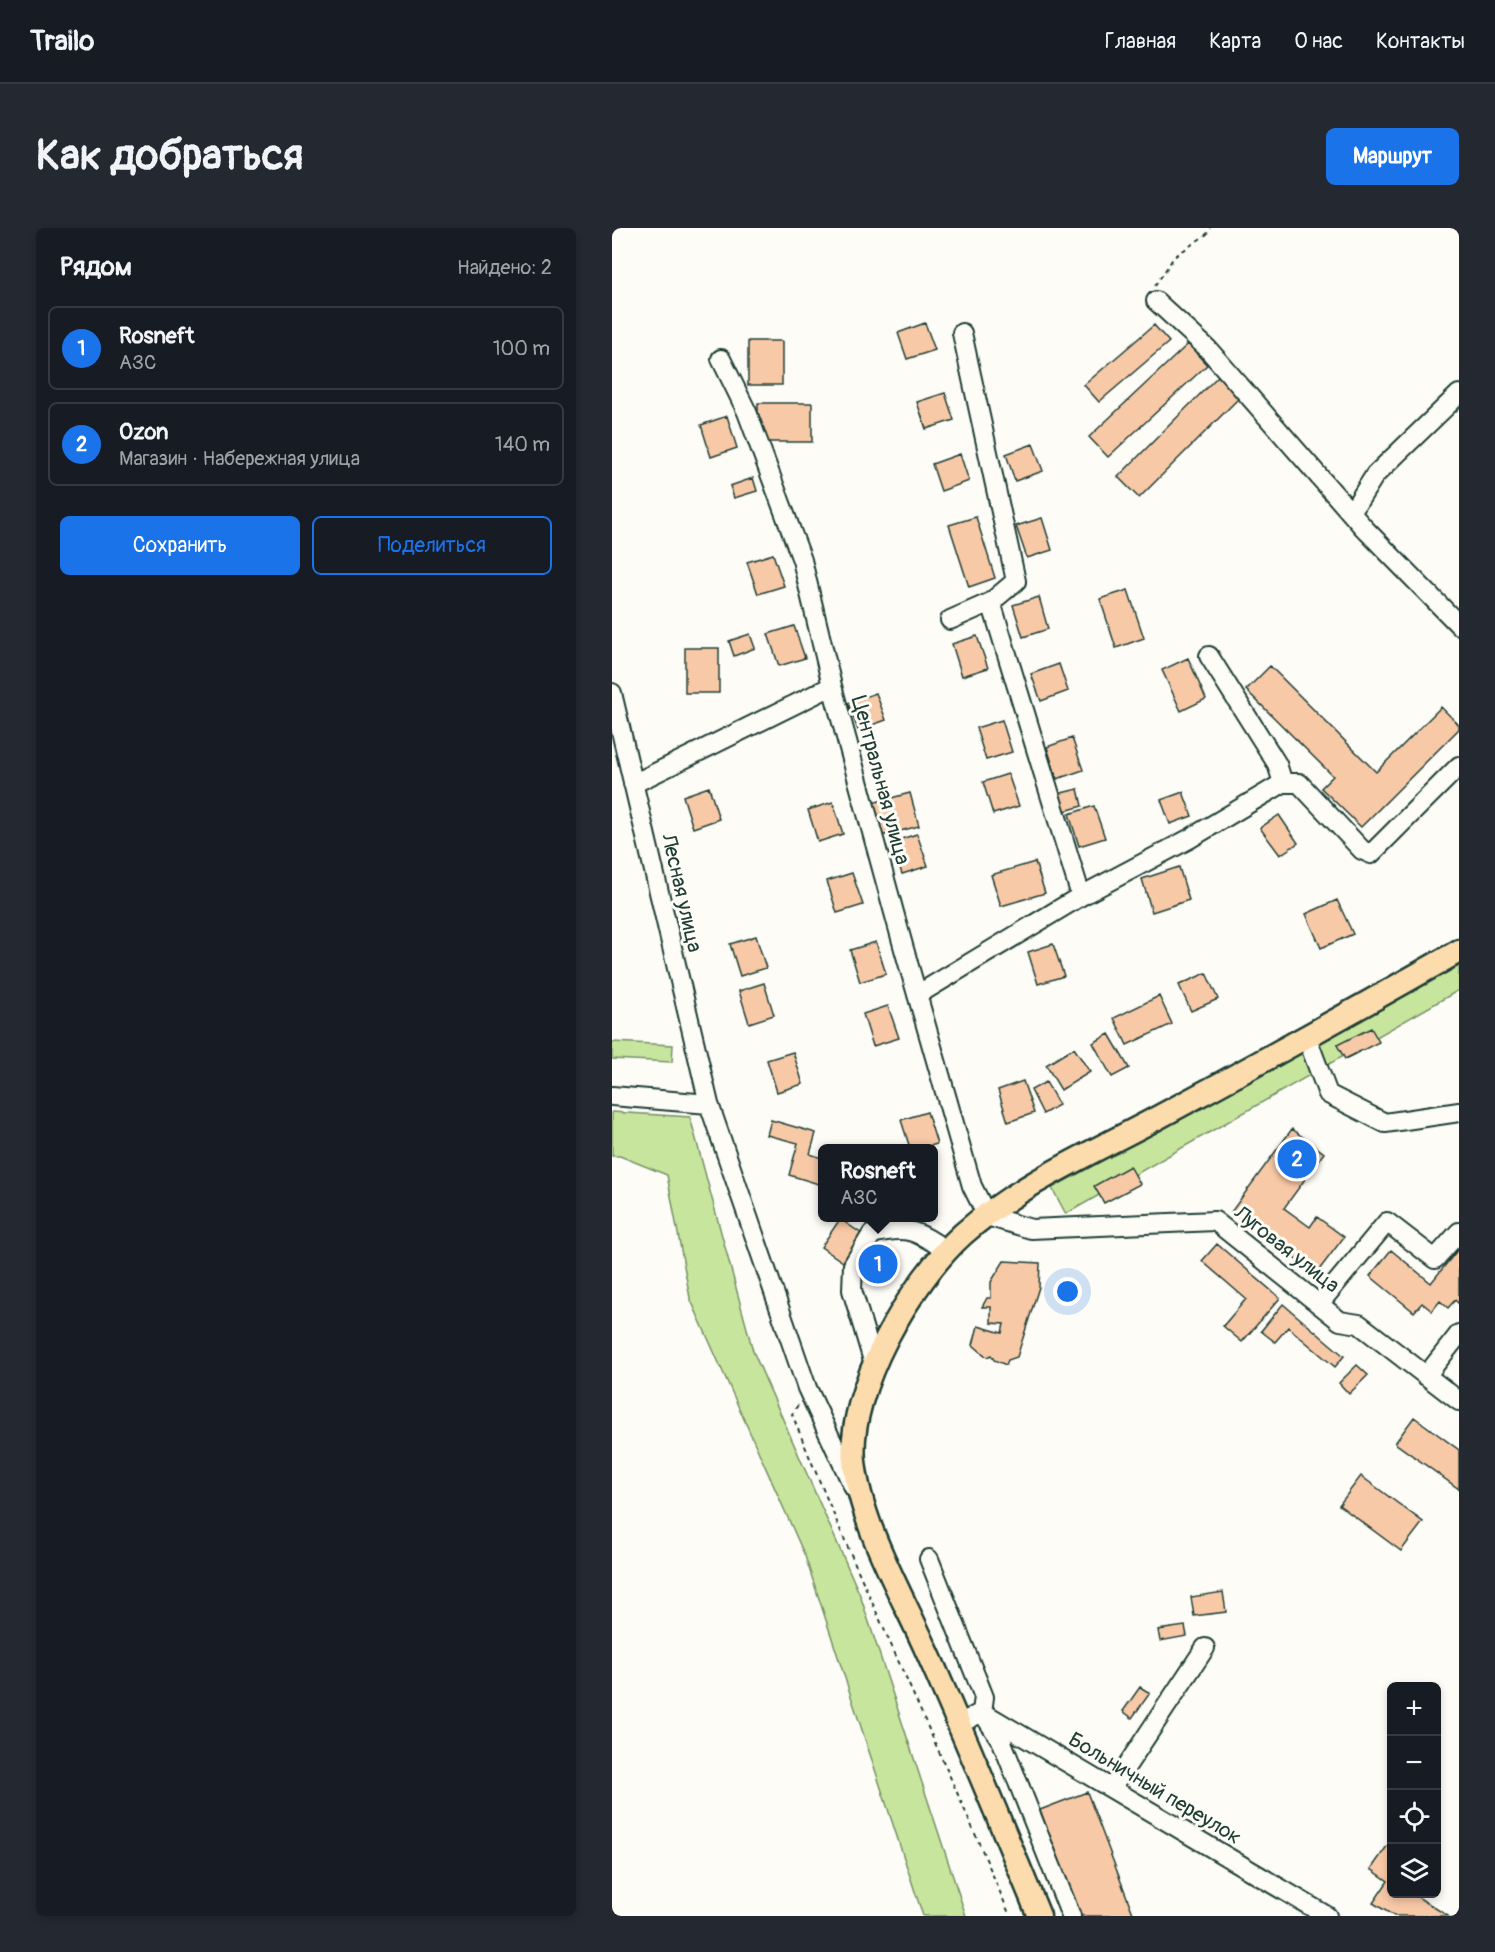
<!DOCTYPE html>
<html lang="ru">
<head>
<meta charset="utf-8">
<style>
	body { margin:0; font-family:Pangolin,sans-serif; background:#242831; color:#f1f3f6 }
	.controls { position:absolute; right:18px; bottom:18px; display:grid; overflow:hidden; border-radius:9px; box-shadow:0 3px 9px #0003 }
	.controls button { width:54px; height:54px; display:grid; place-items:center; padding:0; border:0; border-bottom:2px solid #363941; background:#171b24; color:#f1f3f6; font:30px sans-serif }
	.you { position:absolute; left:456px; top:1064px; width:21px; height:21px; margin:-15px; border:4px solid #fff; border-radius:50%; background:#1a73e8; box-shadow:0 0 0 9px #1a73e833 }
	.badge { display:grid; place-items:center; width:39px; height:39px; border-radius:50%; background:#1a73e8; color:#fff; font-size:20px; font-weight:700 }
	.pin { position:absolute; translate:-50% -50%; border:3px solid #fff; box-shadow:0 2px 6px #0006 }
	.popup { position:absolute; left:206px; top:916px; width:120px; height:78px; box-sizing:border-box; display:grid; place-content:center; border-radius:9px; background:#171b24; filter:drop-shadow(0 2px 4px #0005); font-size:20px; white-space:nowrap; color:#9ea1a6 }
	.popup b { font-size:22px; color:#f1f3f6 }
	.popup::after { content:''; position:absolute; left:50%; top:100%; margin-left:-12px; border:12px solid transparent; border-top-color:#171b24 }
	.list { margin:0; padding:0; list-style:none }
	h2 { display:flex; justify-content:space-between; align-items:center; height:78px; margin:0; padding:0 24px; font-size:26px }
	h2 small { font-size:20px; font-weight:400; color:#9ea1a6 }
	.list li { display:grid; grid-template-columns:39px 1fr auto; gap:18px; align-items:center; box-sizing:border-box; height:84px; margin:0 12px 12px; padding:0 12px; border:2px solid #363941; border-radius:9px }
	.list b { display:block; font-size:22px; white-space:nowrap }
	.list p { margin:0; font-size:20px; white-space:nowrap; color:#9ea1a6 }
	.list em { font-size:20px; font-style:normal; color:#9ea1a6 }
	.actions { display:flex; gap:12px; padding:18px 24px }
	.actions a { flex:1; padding:14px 0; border:2px solid #1a73e8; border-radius:9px; text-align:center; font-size:21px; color:#1a73e8 }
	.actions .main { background:#1a73e8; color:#fff }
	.icon { flex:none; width:33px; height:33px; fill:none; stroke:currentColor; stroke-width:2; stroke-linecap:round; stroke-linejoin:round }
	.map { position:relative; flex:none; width:847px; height:1688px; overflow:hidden; border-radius:9px }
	header { display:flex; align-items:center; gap:36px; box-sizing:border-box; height:84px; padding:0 30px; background:#171b24; border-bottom:2px solid #363941 }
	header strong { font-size:28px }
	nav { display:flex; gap:33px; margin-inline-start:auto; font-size:21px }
	.intro { display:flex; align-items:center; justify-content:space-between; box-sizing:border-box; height:144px; padding:0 36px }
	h1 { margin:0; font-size:42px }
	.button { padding:15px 27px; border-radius:9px; background:#1a73e8; color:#fff; font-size:21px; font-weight:700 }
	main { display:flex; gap:36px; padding:0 36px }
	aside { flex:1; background:#171b24; border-radius:9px; box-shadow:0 3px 9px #0003 }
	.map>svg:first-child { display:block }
	.green { fill:#c8e59d; stroke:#749168; stroke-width:1.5 }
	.building { fill:#f8c9a7; stroke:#1f3d34; stroke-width:1.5 }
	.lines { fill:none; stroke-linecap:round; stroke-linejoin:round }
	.minor-casing { stroke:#1f3d34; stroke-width:22 }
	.major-casing { stroke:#1f3d34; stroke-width:27 }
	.path { stroke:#1f3d34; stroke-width:2; stroke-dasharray:4.5 4.5; stroke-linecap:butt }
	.minor { stroke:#fdfcf7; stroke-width:18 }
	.major { stroke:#fcdcac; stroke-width:22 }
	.labels { text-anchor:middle; stroke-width:6; stroke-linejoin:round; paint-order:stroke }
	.street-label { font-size:21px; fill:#1f3d34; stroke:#fdfcf7 }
</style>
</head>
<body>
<header>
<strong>Trailo</strong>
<nav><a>Главная</a><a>Карта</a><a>О нас</a><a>Контакты</a></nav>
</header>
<div class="intro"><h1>Как добраться</h1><a class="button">Маршрут</a></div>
<main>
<aside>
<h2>Рядом<small>Найдено: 2</small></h2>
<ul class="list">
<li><span class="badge">1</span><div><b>Rosneft</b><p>АЗС</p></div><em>100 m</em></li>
<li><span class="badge">2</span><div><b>Ozon</b><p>Магазин · Набережная улица</p></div><em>140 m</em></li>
</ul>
<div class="actions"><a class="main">Сохранить</a><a>Поделиться</a></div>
</aside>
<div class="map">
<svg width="847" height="1688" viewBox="0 0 847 1688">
	<rect width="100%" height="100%" fill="#fdfcf7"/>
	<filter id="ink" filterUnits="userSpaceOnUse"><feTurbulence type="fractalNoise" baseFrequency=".0167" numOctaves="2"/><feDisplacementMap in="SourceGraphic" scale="12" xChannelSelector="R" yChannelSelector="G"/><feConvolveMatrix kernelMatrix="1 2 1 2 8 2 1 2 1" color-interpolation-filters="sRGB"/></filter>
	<g filter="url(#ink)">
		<path class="green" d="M847 738V762L454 986 440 960Z
			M0 814 61 817 60 834 0 831Z
			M0 884 78 889 141 1123 248 1367 354 1688H311L193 1328 78 1070 55 947 8 928H0Z"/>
		<path class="building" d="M313 95 323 122 295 131 286 105Z
			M542 97 557 114 487 174 472 157Z
			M136 113H170V157H136Z
			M576 116 595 137 496 229 477 209Z
			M609 145 630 167 527 270 506 249Z
			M333 165 342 192 314 201 305 174Z
			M146 175H200V214H146Z
			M115 188 125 220 99 229 89 197Z
			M421 216 431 243 403 253 394 226Z
			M348 226 357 253 329 263 320 236Z
			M141 250 145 263 122 270 118 258Z
			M364 289 383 350 357 359 337 297Z
			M430 290 440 322 415 330 404 298Z
			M161 326 172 358 146 366 135 334Z
			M516 362 532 410 504 420 488 371Z
			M427 369 436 401 411 409 401 377Z
			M182 398 193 430 167 438 156 406Z
			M138 406 143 420 122 428 117 413Z
			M365 408 376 440 350 448 340 416Z
			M73 420H107V465H73Z
			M576 430 594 471 569 483 550 442Z
			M447 436 456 463 429 473 419 446Z
			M658 438 764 544 829 479 847 497V501L749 599 709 560 721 548 634 462Z
			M264 465 274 492 246 502 236 475Z
			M390 492 400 524 374 532 364 500Z
			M460 510 471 542 445 551 435 519Z
			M396 546 407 578 381 586 371 554Z
			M97 559 107 591 81 600 71 568Z
			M466 561 470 578 446 585 441 567Z
			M571 564 580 588 558 596 549 572Z
			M298 565 307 598 269 608 260 575Z
			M221 574 231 606 206 614 196 582Z
			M482 578 493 610 467 618 457 586Z
			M667 587 686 615 668 627 648 600Z
			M305 606 316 638 290 646 280 614Z
			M423 634 433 665 389 678 379 647Z
			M567 639 577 672 540 684 530 651Z
			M240 645 251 677 225 685 215 653Z
			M725 672 741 706 709 720 694 686Z
			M144 708 154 740 128 748 118 716Z
			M264 714 274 746 248 754 238 722Z
			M441 716 452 748 426 756 416 724Z
			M594 745 606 771 579 783 567 757Z
			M152 755 162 787 137 795 127 763Z
			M547 768 560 796 515 817 502 790Z
			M276 778 287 810 261 818 251 786Z
			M759 800 767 814 733 831 725 817Z
			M497 806 517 840 500 849 481 815Z
			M462 820 478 844 449 862 434 837Z
			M181 824 191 856 165 864 155 832Z
			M411 853 422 885 396 894 386 862Z
			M434 854 447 877 431 886 419 862Z
			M315 884 325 916 311 920H298L289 892Z
			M159 892 204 905 198 926 210 930V957L177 947 186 915 155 907Z
			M680 901 712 925 672 980 698 999 705 989 732 1009 704 1046 619 984Z
			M518 938 528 956 492 975 482 958Z
			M228 991 250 1006 231 1034 209 1019Z
			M605 1016 668 1070 630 1114 611 1098 634 1071 590 1033Z
			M267 1018 282 1028 266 1053 250 1043Z
			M847 1020V1076L843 1072 836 1080 828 1073 820 1083 810 1075 802 1084 758 1048 779 1022 819 1055Z
			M392 1033 428 1035 427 1059 405 1129 396 1132 394 1137 382 1132 379 1127 375 1129 361 1117 366 1098 390 1105 392 1096 379 1095V1079H370L375 1070H379V1054Z
			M671 1076 732 1128 723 1139 676 1099 663 1114 649 1103Z
			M745 1137 756 1147 737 1166 727 1155Z
			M802 1189 847 1222V1261L783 1215Z
			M749 1248 811 1294 789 1323 727 1277Z
			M611 1364 614 1384 582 1388 579 1369Z
			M573 1398 575 1408 548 1413 546 1402Z
			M528 1459 538 1465 520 1490 511 1483Z
			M475 1564 522 1688H469L428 1582Z
			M780 1611V1666H801L836 1688H782L761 1675 776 1653 759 1641Z"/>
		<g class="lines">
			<defs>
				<path id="minor" d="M544 73 595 120 752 300 847 397
					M350 105 404 353 379 374 469 668
					M109 131 135 184 190 332 220 458 292 721 360 958 375 988 419 1001 603 993 728 1093 747 1096 847 1173
					M739 285 763 247 847 166
					M338 392 379 374
					M597 428 665 536 671 555
					M0 465 97 876
					M21 556 220 458
					M305 767 469 668 577 611 671 555H687L750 622 759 626 847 538
					M695 810 716 866 773 895 847 884
					M0 868 97 876 195 1160 242 1260
					M707 1076 775 994 823 1031 847 1004
					M262 1136 240 1062 241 1037 260 1006C296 997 304 1003 334 1022
					M814 1148 847 1106
					M317 1331 372 1469 370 1484 390 1514 459 1688
					M347 1496 370 1484 715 1688
					M500 1560 593 1420"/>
				<path id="major" d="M427 1688C390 1598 353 1508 313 1419 288 1363 248 1295 242 1233 235 1162 300 1052 351 1006 407 956 480 925 545 890 646 836 747 780 847 723"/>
			</defs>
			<use href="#minor" class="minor-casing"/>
			<use href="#major" class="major-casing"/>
			<path class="path" d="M543 58 562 29 595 6 598 0
				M186 1177 180 1186C248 1356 328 1519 398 1688"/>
			<use href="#minor" class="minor"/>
			<use href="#major" class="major"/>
		</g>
	</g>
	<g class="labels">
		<g class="street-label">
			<text transform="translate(269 552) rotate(75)" y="7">Центральная улица</text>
			<text transform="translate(70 665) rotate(77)" y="7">Лесная улица</text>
			<text transform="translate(675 1021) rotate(38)" y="7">Луговая улица</text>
			<text transform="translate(543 1560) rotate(31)" y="7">Больничный переулок</text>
		</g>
	</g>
</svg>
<div class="controls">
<button>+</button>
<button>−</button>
<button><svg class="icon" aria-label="locate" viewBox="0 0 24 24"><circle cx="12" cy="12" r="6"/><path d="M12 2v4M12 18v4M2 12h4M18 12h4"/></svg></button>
<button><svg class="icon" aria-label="layers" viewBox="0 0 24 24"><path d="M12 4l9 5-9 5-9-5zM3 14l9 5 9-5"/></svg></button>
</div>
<div class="you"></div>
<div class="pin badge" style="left:266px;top:1036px">1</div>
<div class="popup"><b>Rosneft</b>АЗС</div>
<div class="pin badge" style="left:685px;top:931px">2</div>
</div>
</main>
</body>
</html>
